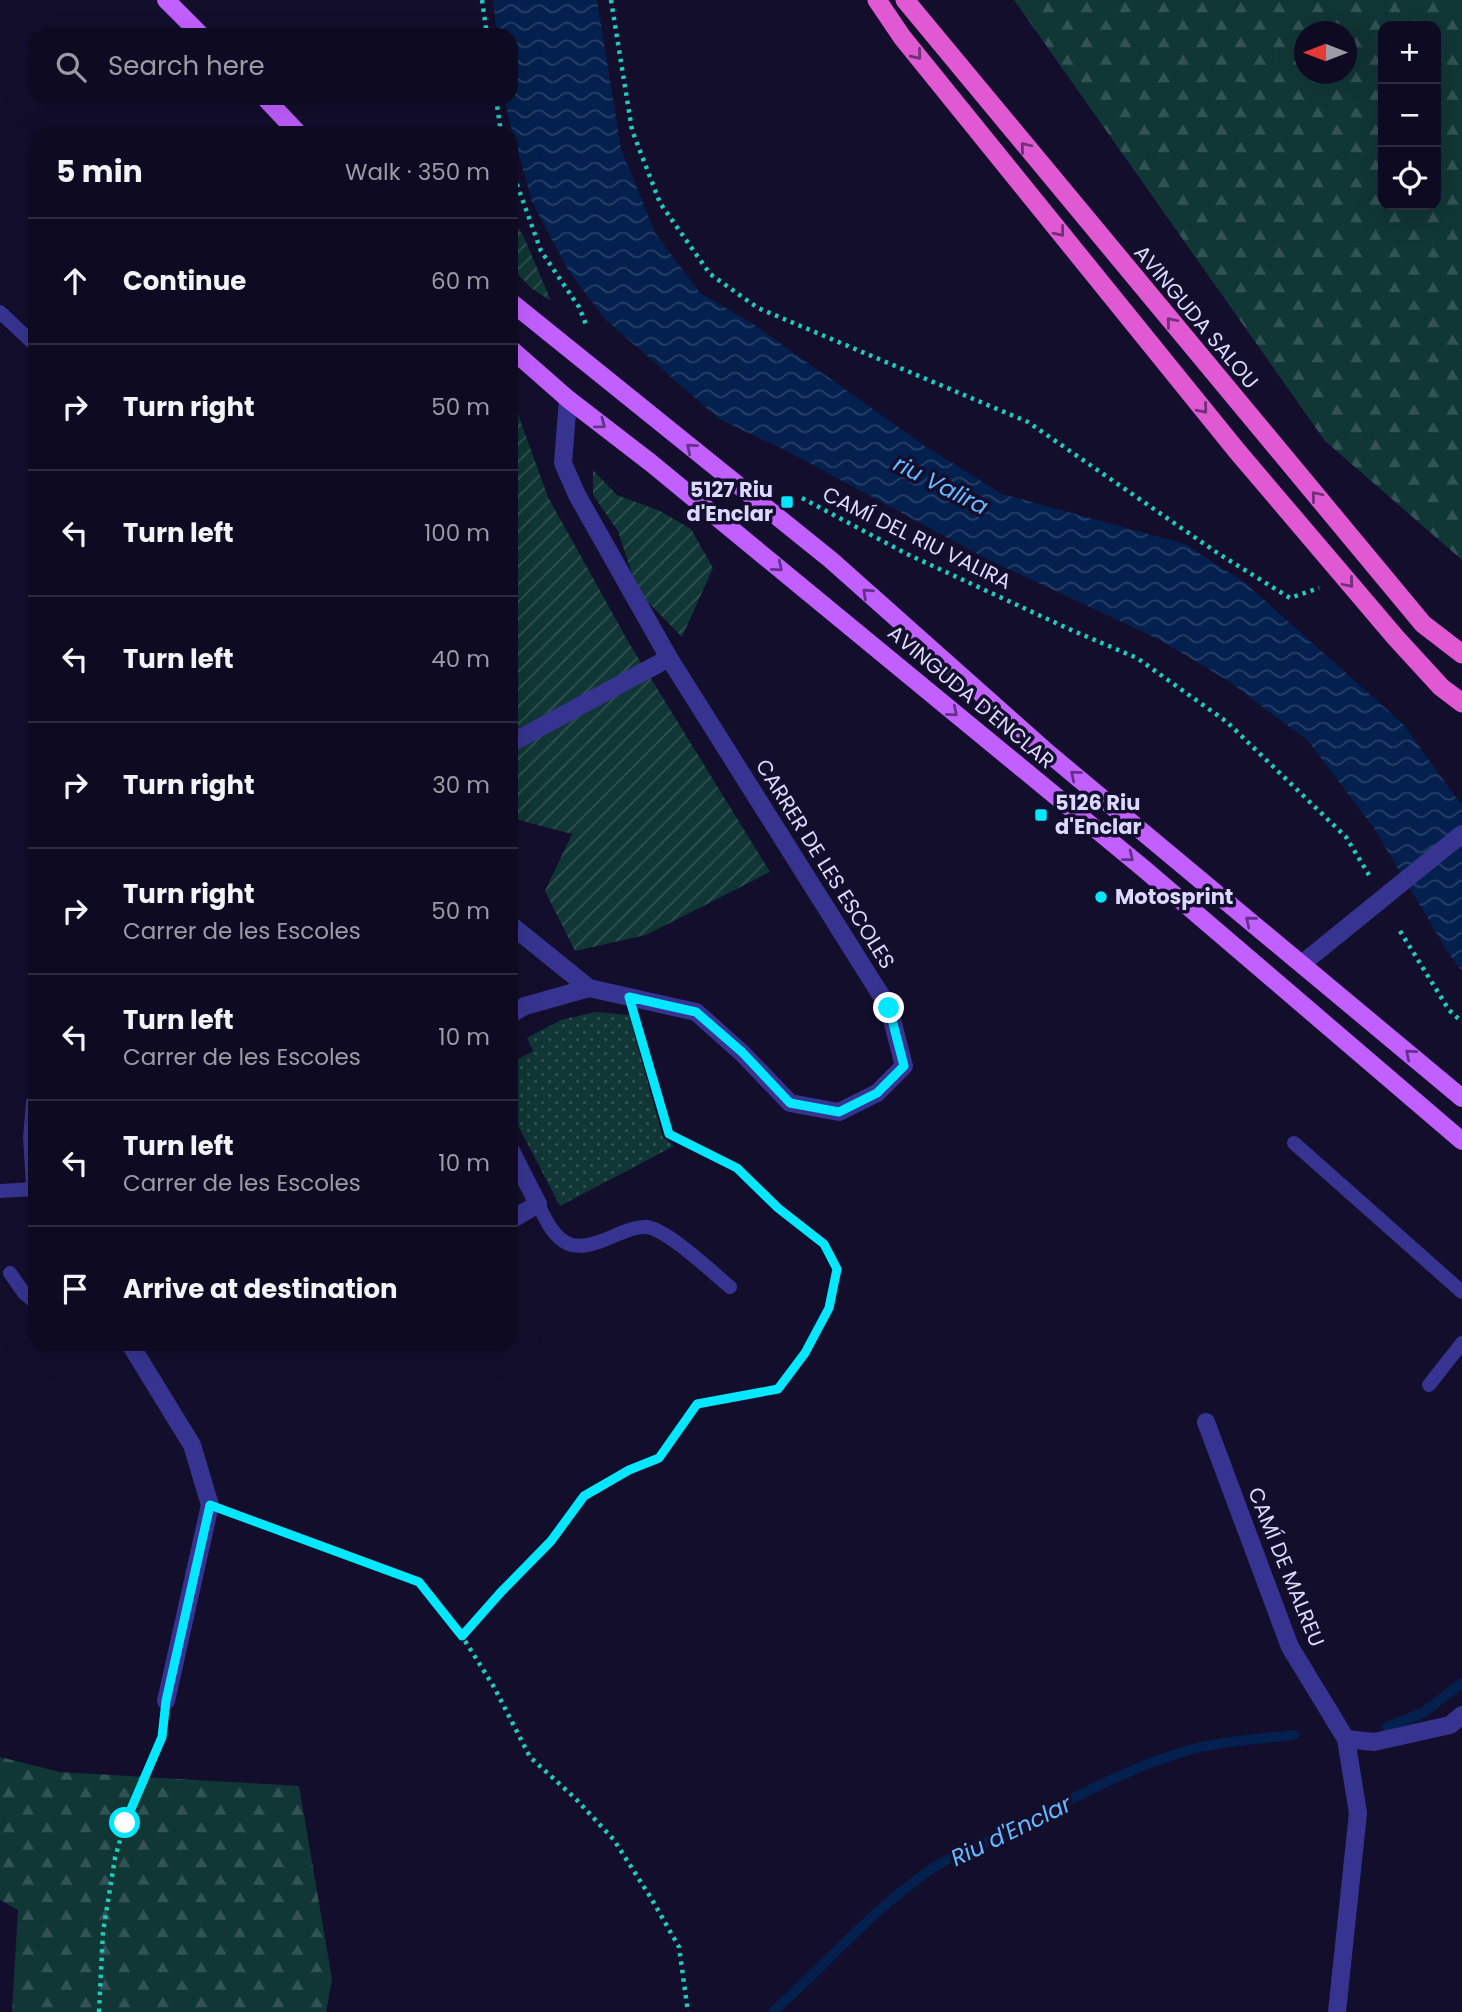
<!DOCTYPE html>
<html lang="en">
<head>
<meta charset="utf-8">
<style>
	body { margin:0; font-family:Poppins,sans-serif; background:#1c182e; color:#f1f3f6 }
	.controls { position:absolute; right:21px; top:21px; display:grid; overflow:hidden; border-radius:14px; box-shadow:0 7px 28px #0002 }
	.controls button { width:63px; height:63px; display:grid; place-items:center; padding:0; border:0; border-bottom:2px solid #2e2b3f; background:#0e0a21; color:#f1f3f6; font:35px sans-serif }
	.compass { position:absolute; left:1294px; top:21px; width:63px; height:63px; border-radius:50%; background:#0e0a21; box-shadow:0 7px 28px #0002; rotate:270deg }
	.stop { position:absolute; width:21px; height:21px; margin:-16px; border:5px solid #04e8ff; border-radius:50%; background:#fff }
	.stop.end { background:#04e8ff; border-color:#fff; box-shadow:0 2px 7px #0008 }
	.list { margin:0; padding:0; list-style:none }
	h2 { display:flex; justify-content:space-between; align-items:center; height:91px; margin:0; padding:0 28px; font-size:30px }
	h2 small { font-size:23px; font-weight:400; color:#9b9aa5 }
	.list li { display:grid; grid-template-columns:46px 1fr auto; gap:21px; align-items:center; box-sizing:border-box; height:126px; padding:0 28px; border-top:2px solid #2e2b3f }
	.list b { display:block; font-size:26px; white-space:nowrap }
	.list p { margin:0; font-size:23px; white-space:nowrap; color:#9b9aa5 }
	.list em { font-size:23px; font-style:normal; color:#9b9aa5 }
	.icon { flex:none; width:38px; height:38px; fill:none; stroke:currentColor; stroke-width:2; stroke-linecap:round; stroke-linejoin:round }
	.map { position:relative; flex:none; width:1462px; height:2012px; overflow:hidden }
	.search { position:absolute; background:#0e0a21; box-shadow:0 7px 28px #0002; left:28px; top:28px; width:490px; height:77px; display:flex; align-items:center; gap:18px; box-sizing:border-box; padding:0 24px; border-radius:21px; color:#9b9aa5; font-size:26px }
	.panel { position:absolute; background:#0e0a21; box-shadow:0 7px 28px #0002; left:28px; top:126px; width:490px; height:1225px; border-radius:21px }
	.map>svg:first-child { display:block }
	.grass { fill:url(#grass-dots) }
	.forest { fill:url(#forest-firs); fill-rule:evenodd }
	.garden { fill:url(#garden-furrows) }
	.water { fill:url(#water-waves) }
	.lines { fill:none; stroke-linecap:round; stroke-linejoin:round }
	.stream { stroke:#04204e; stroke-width:10 }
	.path { stroke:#22c9be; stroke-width:4.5; stroke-dasharray:3.5 5; stroke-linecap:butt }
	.service { stroke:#363490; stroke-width:14 }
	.minor { stroke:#363490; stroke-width:18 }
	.primary { stroke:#c25fff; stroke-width:18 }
	.trunk { stroke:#e059d3; stroke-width:19 }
	.oneway { stroke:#6f3077 }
	.oneway2 { stroke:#62328b }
	.route { stroke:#04e8ff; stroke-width:9 }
	.poi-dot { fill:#04e8ff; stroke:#130e2c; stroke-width:2.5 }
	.labels { text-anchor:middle; stroke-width:7; stroke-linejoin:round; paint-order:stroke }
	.street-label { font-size:21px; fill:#dcd8ff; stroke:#130e2c }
	.poi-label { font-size:21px; font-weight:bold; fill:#dcd8ff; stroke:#130e2c; text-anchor:start }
	.water-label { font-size:23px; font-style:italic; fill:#66baff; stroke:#130e2c }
</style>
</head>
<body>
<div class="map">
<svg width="1462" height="2012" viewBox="0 0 1462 2012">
	<defs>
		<pattern id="grass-dots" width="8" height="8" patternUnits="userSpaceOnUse" patternTransform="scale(1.75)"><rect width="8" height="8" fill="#103635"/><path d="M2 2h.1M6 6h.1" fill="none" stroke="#325253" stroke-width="1.8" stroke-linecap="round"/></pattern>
		<pattern id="forest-firs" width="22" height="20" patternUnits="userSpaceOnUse" patternTransform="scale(1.75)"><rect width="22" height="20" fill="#103635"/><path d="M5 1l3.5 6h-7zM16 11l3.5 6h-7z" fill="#325253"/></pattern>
		<pattern id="garden-furrows" width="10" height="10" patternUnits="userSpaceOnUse" patternTransform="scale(1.75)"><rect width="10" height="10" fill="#103635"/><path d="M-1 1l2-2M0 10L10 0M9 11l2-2" fill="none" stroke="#325253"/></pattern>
		<pattern id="water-waves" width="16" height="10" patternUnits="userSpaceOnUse" patternTransform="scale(1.75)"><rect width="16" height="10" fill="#04204e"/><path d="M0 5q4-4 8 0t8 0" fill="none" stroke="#284069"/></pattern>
	</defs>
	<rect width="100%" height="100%" fill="#130e2c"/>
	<path class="grass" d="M595 1012 629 1015 663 1137 674 1146 560 1206 511 1112V1063L533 1051 527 1038 561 1020Z"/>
	<path class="forest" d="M1014 0H1462V560L1325 441ZM1383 26H1436V205H1383ZM1304 32H1346V74H1304Z
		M0 1757 60 1772 299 1786 332 1979 326 2012H12L18 1910 0 1900Z"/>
	<path class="garden" d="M511 219 523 235 551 301 531 288 511 267Z
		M511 395 548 497 629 643 770 872 646 935 575 951 545 891 572 834 511 818Z
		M593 470 617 495 660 511 691 529 713 568 682 637 638 592 618 531 593 495Z"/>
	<path class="water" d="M493 0H597L621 149 655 233 700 293 753 324 925 446 1002 494 1185 544 1245 583 1403 724 1462 806V971L1447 951 1374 828 1308 741 1227 680 1158 639 987 559 785 450 719 419 605 319 568 270 532 202 508 116 505 98H511V35H497Z"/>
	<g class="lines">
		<path class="stream" d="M1387 1727 1423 1713 1462 1683
			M773 2012C826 1964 871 1911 930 1870 953 1854 981 1846 1006 1833 1066 1802 1124 1769 1189 1750 1221 1741 1261 1739 1294 1735"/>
		<path class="path" d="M482 0 487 35
			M611 0 632 130 660 203 710 274 758 308 1028 422 1219 554 1290 598 1319 588
			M496 98 501 133
			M511 168 541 251 579 307 587 327
			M802 498 907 554 1069 629 1137 658 1227 722 1346 837 1369 875
			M1400 931 1449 1010 1462 1022
			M234 1514 419 1582 462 1636 494 1687 530 1757 576 1799 614 1840 651 1898 679 1947 688 2012
			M462 1636 501 1592 551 1541 584 1496 629 1470 658 1458 697 1404 778 1389 805 1353 829 1308 837 1269 824 1244 778 1208 738 1168 669 1134 638 1028
			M99 2012 103 1932 115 1858 125 1823 164 1727"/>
		<path class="service" d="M0 312 35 345
			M1294 1143 1462 1292
			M0 1191 35 1189
			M538 1204C558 1247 571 1256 616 1235 625 1231 637 1226 647 1227 668 1230 713 1273 730 1287
			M10 1273 24 1293 35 1302
			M1429 1385 1462 1343"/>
		<path class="minor" d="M511 743 669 658
			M511 925 589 988
			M1303 963 1462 834
			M511 1014 525 1006 589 988 696 1012 742 1053 790 1103 839 1112 877 1093 904 1066 889 1008 669 658 577 495 563 463 568 399
			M35 1103 32 1138 35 1185
			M511 1151 538 1204 511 1220
			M130 1344 192 1445 210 1505 166 1701
			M1206 1422 1290 1647 1346 1739 1358 1813 1337 2012
			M1346 1739 1374 1742 1450 1725 1462 1715"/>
		<path class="primary" d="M166 0 201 35
			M265 98 298 133
			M511 302 831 560 1048 753 1462 1098
			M511 349 568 399 651 463 1143 868 1462 1141"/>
		<path class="trunk" d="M877 0 902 37 1237 451 1396 638 1441 687 1462 703
			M905 0 1423 624 1462 654"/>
	</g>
	<defs><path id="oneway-chevron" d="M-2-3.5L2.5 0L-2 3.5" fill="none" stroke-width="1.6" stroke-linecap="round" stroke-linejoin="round" transform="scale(1.75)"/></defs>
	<g class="oneway">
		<use href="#oneway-chevron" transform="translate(917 55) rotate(51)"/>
		<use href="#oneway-chevron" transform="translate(1025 147) rotate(-130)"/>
		<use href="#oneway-chevron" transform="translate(1060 232) rotate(51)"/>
		<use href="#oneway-chevron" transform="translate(1171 322) rotate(-130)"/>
		<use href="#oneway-chevron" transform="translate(1203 409) rotate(51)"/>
		<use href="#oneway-chevron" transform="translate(1316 496) rotate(-130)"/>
		<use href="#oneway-chevron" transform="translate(1349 583) rotate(50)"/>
	</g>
	<g class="oneway2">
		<use href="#oneway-chevron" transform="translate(601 424) rotate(37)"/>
		<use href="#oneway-chevron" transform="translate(691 448) rotate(-140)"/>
		<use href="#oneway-chevron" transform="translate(778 567) rotate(40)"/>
		<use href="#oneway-chevron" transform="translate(867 593) rotate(-138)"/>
		<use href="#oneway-chevron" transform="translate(953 712) rotate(40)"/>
		<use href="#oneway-chevron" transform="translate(1075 775) rotate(-140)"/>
		<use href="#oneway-chevron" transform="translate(1129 857) rotate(39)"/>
		<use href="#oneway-chevron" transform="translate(1250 921) rotate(-141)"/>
		<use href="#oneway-chevron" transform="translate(1410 1054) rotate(-140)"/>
	</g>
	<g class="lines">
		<path class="route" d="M125 1823 162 1737 166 1701 210 1505 419 1582 462 1636 501 1592 551 1541 584 1496 629 1470 659 1458 697 1404 778 1389 805 1353 829 1308 837 1269 824 1244 778 1208 737 1168 669 1134 629 997 696 1012 742 1052 790 1103 839 1112 877 1093 904 1066 889 1008"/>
	</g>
	<g class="poi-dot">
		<rect x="780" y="495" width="14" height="14" rx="3.5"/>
		<rect x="1034" y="808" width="14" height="14" rx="3.5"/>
		<circle cx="1101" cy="897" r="7"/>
	</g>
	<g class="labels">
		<g class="street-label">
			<text transform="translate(1196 317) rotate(50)" y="7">AVINGUDA SALOU</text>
			<text transform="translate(917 538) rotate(26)" y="7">CAMÍ DEL RIU VALIRA</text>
			<text transform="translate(971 697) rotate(40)" y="7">AVINGUDA D'ENCLAR</text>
			<text transform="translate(825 864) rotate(58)" y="7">CARRER DE LES ESCOLES</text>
			<text transform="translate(1286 1567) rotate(68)" y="7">CAMÍ DE MALREU</text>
		</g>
		<g class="poi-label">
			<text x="773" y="497" text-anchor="end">5127 Riu<tspan x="773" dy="24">d'Enclar</tspan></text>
			<text x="1055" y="810">5126 Riu<tspan x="1055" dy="24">d'Enclar</tspan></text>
			<text x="1115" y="904">Motosprint</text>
		</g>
		<g class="water-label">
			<text transform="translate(941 485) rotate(27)" y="8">riu Valira</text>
			<text transform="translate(1011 1831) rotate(-26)" y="8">Riu d'Enclar</text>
		</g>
	</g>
</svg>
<div class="controls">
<button>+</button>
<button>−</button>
<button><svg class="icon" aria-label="locate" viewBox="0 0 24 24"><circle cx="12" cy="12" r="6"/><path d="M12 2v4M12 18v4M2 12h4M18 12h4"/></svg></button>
</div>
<svg class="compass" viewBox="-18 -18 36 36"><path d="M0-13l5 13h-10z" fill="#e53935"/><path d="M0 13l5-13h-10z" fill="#9b9aa5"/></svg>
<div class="stop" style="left:125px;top:1823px"></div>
<div class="stop end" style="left:889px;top:1008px"></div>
<div class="search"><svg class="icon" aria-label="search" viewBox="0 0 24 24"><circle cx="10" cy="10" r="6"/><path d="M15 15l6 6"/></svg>Search here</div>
<section class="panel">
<h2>5 min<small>Walk · 350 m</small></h2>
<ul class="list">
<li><svg class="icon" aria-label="ahead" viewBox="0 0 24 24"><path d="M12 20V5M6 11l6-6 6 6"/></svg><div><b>Continue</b></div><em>60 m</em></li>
<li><svg class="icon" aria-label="right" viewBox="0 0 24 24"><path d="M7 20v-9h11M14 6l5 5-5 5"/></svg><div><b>Turn right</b></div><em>50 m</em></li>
<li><svg class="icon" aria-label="left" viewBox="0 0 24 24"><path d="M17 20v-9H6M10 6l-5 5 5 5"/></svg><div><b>Turn left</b></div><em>100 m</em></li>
<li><svg class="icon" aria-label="left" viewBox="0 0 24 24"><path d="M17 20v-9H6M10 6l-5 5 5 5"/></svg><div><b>Turn left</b></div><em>40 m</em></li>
<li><svg class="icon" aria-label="right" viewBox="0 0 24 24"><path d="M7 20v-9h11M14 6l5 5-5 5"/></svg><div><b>Turn right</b></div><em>30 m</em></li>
<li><svg class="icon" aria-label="right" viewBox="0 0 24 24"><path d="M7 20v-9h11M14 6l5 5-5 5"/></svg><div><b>Turn right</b><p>Carrer de les Escoles</p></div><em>50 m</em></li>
<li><svg class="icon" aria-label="left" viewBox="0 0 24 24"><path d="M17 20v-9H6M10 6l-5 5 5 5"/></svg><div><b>Turn left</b><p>Carrer de les Escoles</p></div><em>10 m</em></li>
<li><svg class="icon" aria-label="left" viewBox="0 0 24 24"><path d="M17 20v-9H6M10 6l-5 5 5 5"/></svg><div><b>Turn left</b><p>Carrer de les Escoles</p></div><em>10 m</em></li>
<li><svg class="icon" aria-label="arrive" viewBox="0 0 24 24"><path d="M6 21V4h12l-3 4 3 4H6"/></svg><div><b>Arrive at destination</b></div></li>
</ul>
</section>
</div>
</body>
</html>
